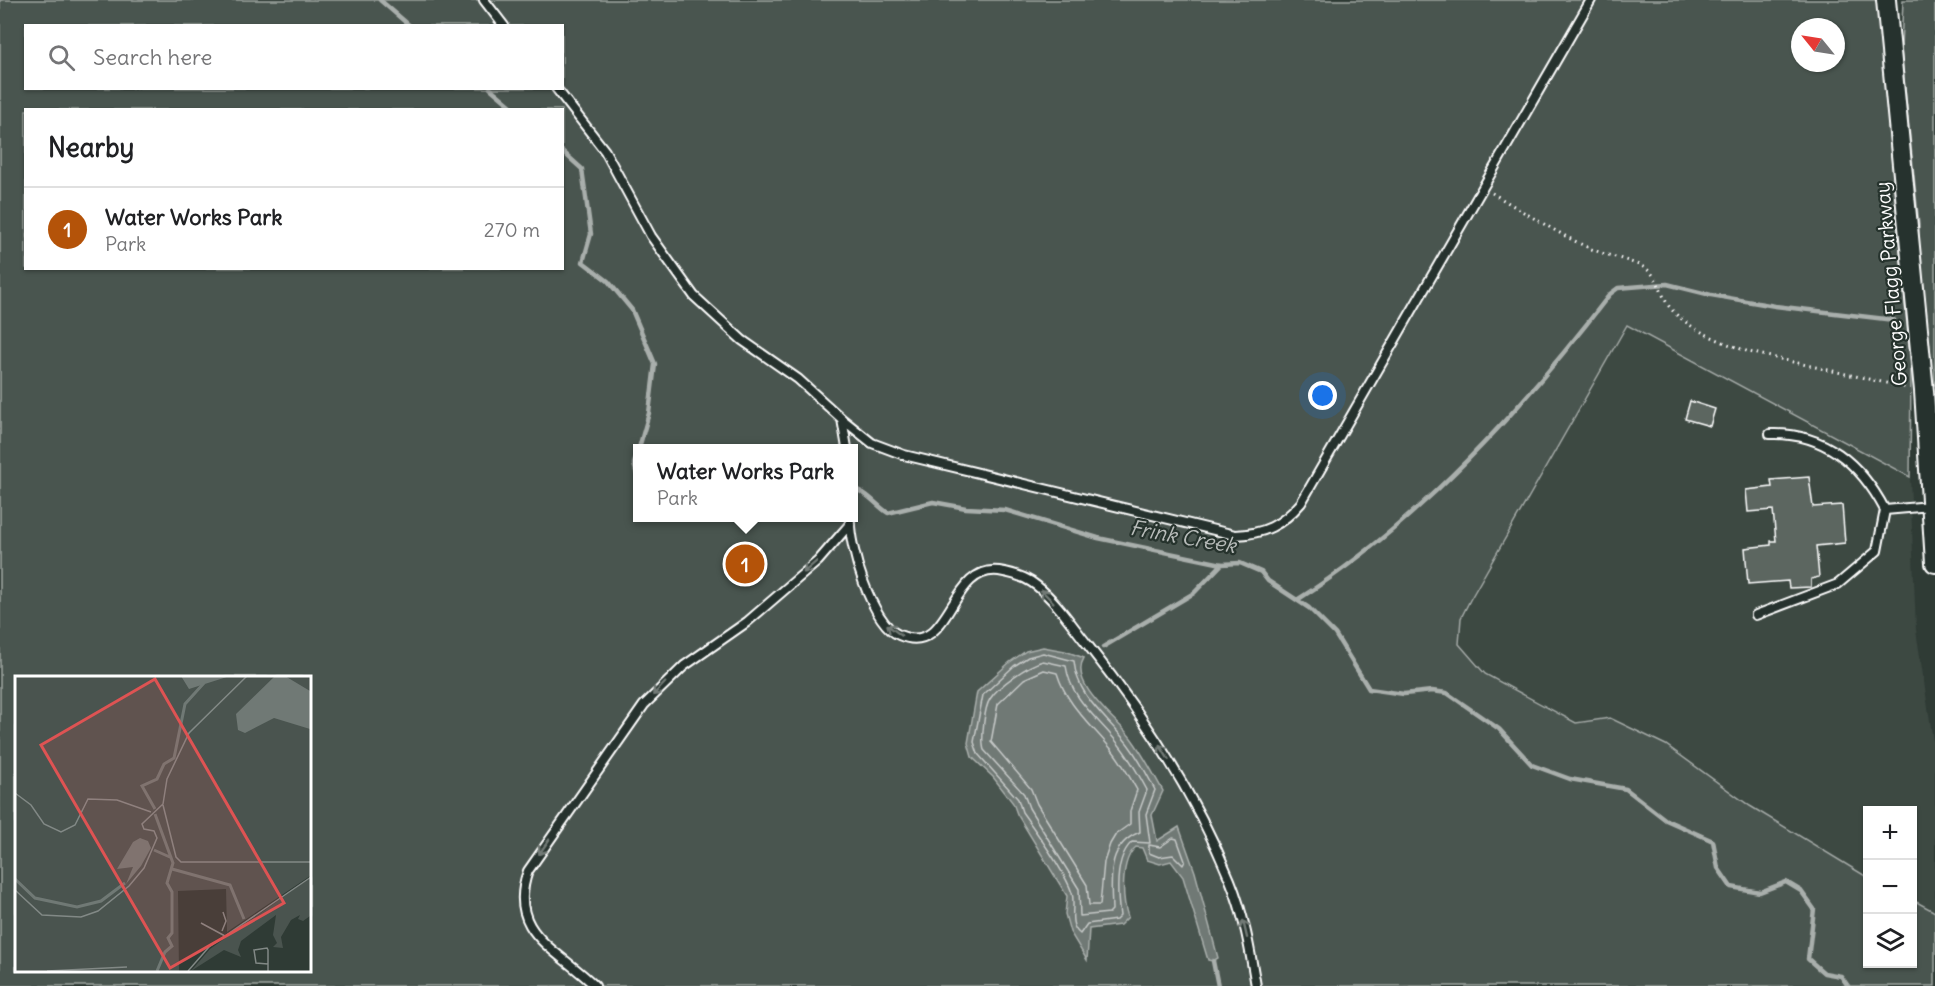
<!DOCTYPE html>
<html lang="en">
<head>
<meta charset="utf-8">
<style>
	body { margin:0; font-family:Delius,sans-serif; background:#f2f2f2; color:#202124 }
	.controls { position:absolute; right:18px; bottom:18px; display:grid; overflow:hidden; border-radius:0px; box-shadow:0 2px 4px #0004 }
	.controls button { width:54px; height:54px; display:grid; place-items:center; padding:0; border:0; border-bottom:2px solid #e0e0e0; background:#fff; color:#202124; font:30px sans-serif }
	.compass { position:absolute; left:1791px; top:18px; width:54px; height:54px; border-radius:50%; background:#fff; box-shadow:0 2px 4px #0004; rotate:300deg }
	.you { position:absolute; left:1323px; top:396px; width:21px; height:21px; margin:-15px; border:4px solid #fff; border-radius:50%; background:#1a73e8; box-shadow:0 0 0 9px #1a73e833 }
	.badge { display:grid; place-items:center; width:39px; height:39px; border-radius:50%; background:#b45309; color:#fff; font-size:20px; font-weight:700 }
	.pin { position:absolute; translate:-50% -50%; border:3px solid #fff; box-shadow:0 2px 6px #0006 }
	.popup { position:absolute; left:633px; top:444px; width:225px; height:78px; box-sizing:border-box; display:grid; place-content:center; border-radius:0px; background:#fff; filter:drop-shadow(0 2px 4px #0005); font-size:20px; white-space:nowrap; color:#757577 }
	.popup b { font-size:22px; color:#202124 }
	.popup::after { content:''; position:absolute; left:50%; top:100%; margin-left:-12px; border:12px solid transparent; border-top-color:#fff }
	.list { margin:0; padding:0; list-style:none }
	h2 { display:flex; justify-content:space-between; align-items:center; height:78px; margin:0; padding:0 24px; font-size:26px }
	h2 small { font-size:20px; font-weight:400; color:#757577 }
	.list li { display:grid; grid-template-columns:39px 1fr auto; gap:18px; align-items:center; box-sizing:border-box; height:84px; padding:0 24px; border-top:2px solid #e0e0e0 }
	.list b { display:block; font-size:22px; white-space:nowrap }
	.list p { margin:0; font-size:20px; white-space:nowrap; color:#757577 }
	.list em { font-size:20px; font-style:normal; color:#757577 }
	.icon { flex:none; width:33px; height:33px; fill:none; stroke:currentColor; stroke-width:2; stroke-linecap:round; stroke-linejoin:round }
	.map { position:relative; flex:none; width:1935px; height:986px; overflow:hidden }
	.search { position:absolute; background:#fff; box-shadow:0 2px 4px #0004; left:24px; top:24px; width:540px; height:66px; display:flex; align-items:center; gap:15px; box-sizing:border-box; padding:0 21px; border-radius:0px; color:#757577; font-size:22px }
	.panel { position:absolute; background:#fff; box-shadow:0 2px 4px #0004; left:24px; top:108px; width:540px; height:162px; border-radius:0px }
	.map>svg:first-child { display:block }
	.built { fill:#3c4842 }
	.green { fill:#4a544f; stroke:#a4aaa7; stroke-width:1.5; fill-rule:evenodd }
	.water { fill:#707975; stroke:#a9afac; stroke-width:1.5 }
	.lines { fill:none; stroke-linecap:round; stroke-linejoin:round }
	.shore { stroke:#c6c9c8; stroke-width:1.5 }
	.stream { stroke:#a9afac; stroke-width:4.5 }
	.building { fill:#5b6661; stroke:#fff; stroke-width:1.5 }
	.service-casing { stroke:#fff; stroke-width:12 }
	.tertiary-casing { stroke:#fff; stroke-width:22 }
	.path { stroke:#fff; stroke-width:3; stroke-dasharray:1.5 4.5; stroke-linecap:butt }
	.service { stroke:#26332d; stroke-width:8 }
	.tertiary { stroke:#26332d; stroke-width:18 }
	.oneway { stroke:#727a76 }
	.labels { text-anchor:middle; stroke-width:4.5; stroke-linejoin:round; paint-order:stroke }
	.street-label { font-size:20px; fill:#fff; stroke:#26332d }
	.water-label { font-size:21px; font-style:italic; fill:#b8bcba; stroke:#26332d }
	.inset-river { fill:none; stroke:#707975; stroke-width:3 }
	.inset-road { fill:none; stroke:#828986; stroke-width:1.5 }
	.view { fill:#de5353; fill-opacity:0.15; stroke:#de5353; stroke-width:3 }
	.inset-edge { fill:none; stroke:#fff; stroke-width:3 }
</style>
</head>
<body>
<div class="map">
<svg width="1935" height="986" viewBox="0 0 1935 986">
	<rect width="100%" height="100%" fill="#2f3b35"/>
	<filter id="ink" filterUnits="userSpaceOnUse"><feTurbulence type="fractalNoise" baseFrequency=".0167" numOctaves="2"/><feDisplacementMap in="SourceGraphic" scale="12" xChannelSelector="R" yChannelSelector="G"/><feConvolveMatrix kernelMatrix="1 2 1 2 8 2 1 2 1" color-interpolation-filters="sRGB"/></filter>
	<g filter="url(#ink)">
		<path class="built" d="M1627 325 1910 477 1916 630 1935 753V912L1913 900 1912 810H1868L1867 877 1441 651Z"/>
		<path class="green" d="M0 0H1877L1911 369 1910 477 1627 325 1470 600 1461 618 1459 644 1485 674 1576 723 1610 718 1666 745 1750 806 1867 877 1868 964H1912L1913 900 1935 912V986H0ZM26 26H562V88H26ZM1800 27H1836V63H1800ZM26 110H562V268H26ZM637 448H853V518H637ZM16 677H309V970H16Z
			M1903 0H1935V385L1929 382 1917 266 1919 225 1901 49Z"/>
		<path class="water" d="M1043 647 1065 651 1084 658C1068 684 1117 719 1131 738 1143 754 1153 773 1163 791L1152 815 1157 841 1179 827 1195 872 1218 958 1213 961 1208 960 1183 877 1171 861 1160 864 1147 860 1142 848 1136 847C1120 860 1122 899 1128 917L1120 925 1089 929 1087 960 1070 932 1065 914 1067 896 1017 814 1013 803 993 777 972 757 968 743 977 692 1010 662 1026 651Z"/>
		<g class="lines">
			<path class="shore" d="M1043 653 1074 661C1077 695 1102 713 1123 738 1136 753 1146 772 1155 790L1146 814 1150 843 1132 842C1114 858 1117 894 1120 916L1116 920 1087 924 1080 934C1067 924 1076 906 1072 893 1066 874 1035 830 1022 812L1018 799 978 754 974 742 983 695 1014 666 1028 657Z
				M1043 661 1066 666C1071 701 1100 719 1120 746 1131 760 1139 775 1147 790L1139 812 1140 832C1106 845 1111 878 1112 910L1109 913 1080 916 1079 889 1029 808 1024 794 984 750C981 741 984 708 990 699 998 686 1028 665 1043 661Z
				M1044 670 1057 673C1067 706 1091 724 1112 750 1122 762 1129 776 1137 790L1130 811V824L1116 834 1110 844 1104 862 1100 905H1089L1087 885 1037 804 1031 789 991 742 998 704 1024 679Z
				M1173 838 1177 839 1185 861 1183 865 1173 855 1159 857 1149 853V845L1160 847Z"/>
			<path class="stream" d="M380 0 410 26
				M490 88 516 110
				M562 151 582 169 591 234 583 262 608 281 632 310 655 364 649 413 639 448
				M637 453 634 464 637 475
				M853 489C866 491 876 505 888 513L933 502 966 508 1005 510 1098 538 1222 564 1240 563 1261 572 1268 581 1309 608 1335 634 1369 689 1404 694 1432 691 1447 693 1499 729 1532 765 1570 779 1626 789 1666 820 1713 841 1718 868 1731 887 1760 892 1786 882 1801 891 1814 909 1808 959 1824 973 1841 976 1848 986
				M1297 600C1419 523 1523 408 1610 294L1618 288 1667 284 1711 295 1775 306 1894 320
				M1103 647 1194 593 1222 564
				M1213 961 1218 986"/>
		</g>
		<path class="building" d="M1690 401 1715 409 1710 426 1685 419Z
			M1809 477 1813 507 1842 505 1845 543 1816 546 1819 577 1811 579V587L1789 588 1788 581 1748 584 1745 548 1771 545V541H1776L1773 510 1748 512 1746 490 1772 487 1771 480Z"/>
		<g class="lines">
			<defs>
				<path id="service" d="M484 0 504 26
					M556 88 605 151 651 236 694 296 742 340 798 379 842 419 847 448
					M842 419 872 443 904 455 1235 535C1264 534 1282 525 1301 503L1591 0
					M1770 434C1824 432 1861 464 1885 510
					M850 518C848 545 872 624 899 635 952 658 948 565 999 571 1012 573 1026 577 1037 586 1057 602 1071 624 1087 644 1145 717 1195 794 1230 880 1244 914 1250 950 1256 986
					M1756 615 1838 584 1877 551 1885 510 1931 506
					M595 986C558 949 506 933 528 871L644 705 684 666 747 622 818 561 850 524"/>
				<path id="tertiary" d="M1886 0 1924 391 1935 563"/>
			</defs>
			<use href="#service" class="service-casing"/>
			<use href="#tertiary" class="tertiary-casing"/>
			<path class="path" d="M1492 193C1524 212 1555 232 1589 248 1607 256 1628 259 1645 268 1661 278 1660 297 1672 310 1691 331 1723 342 1749 352L1908 388"/>
			<use href="#service" class="service"/>
			<use href="#tertiary" class="tertiary"/>
		</g>
		<defs><path id="oneway-shaft" d="M-6 0H5M1.5-3L5.5 0L1.5 3" fill="none" stroke-width="1.6" stroke-linecap="round" stroke-linejoin="round" transform="scale(1.5)"/></defs>
		<g class="oneway">
			<use href="#oneway-shaft" transform="translate(810 567) rotate(139)"/>
			<use href="#oneway-shaft" transform="translate(1047 596) rotate(-135)"/>
			<use href="#oneway-shaft" transform="translate(894 630) rotate(-143)"/>
			<use href="#oneway-shaft" transform="translate(659 689) rotate(134)"/>
			<use href="#oneway-shaft" transform="translate(1164 752) rotate(-122)"/>
			<use href="#oneway-shaft" transform="translate(544 847) rotate(125)"/>
			<use href="#oneway-shaft" transform="translate(1245 929) rotate(-103)"/>
		</g>
	</g>
	<g class="labels">
		<g class="street-label">
			<text transform="translate(1891 284) rotate(-95)" y="7">George Flagg Parkway</text>
		</g>
		<g class="water-label">
			<text transform="translate(1183 537) rotate(10)" y="7">Frink Creek</text>
		</g>
	</g>
	<g transform="translate(15 676)">
		<rect width="296" height="296" fill="#2f3b35"/>
		<path d="M0 0H295V200L212 256 211 213 163 215 164 295H0ZM295 202V240L288 245 283 243 285 239 276 244 266 261 268 272 258 271 262 267 258 259 261 239 226 265 223 274 226 281 209 274 176 295 195 273Z" fill="#4a544f"/>
		<path d="M166 0H215L174 13ZM260 0H270L295 15V53L259 42 230 57 223 54 221 38ZM125 162 133 165 136 172 126 190 111 208 118 191 102 193 118 166Z" fill="#707975"/>
		<path class="inset-river" d="M140 133 127 110 142 103 149 88 159 82 170 28 189 7M140 138 158 187 152 207 157 216V257L153 262 157 270 150 276 142 295M139 174 157 182M157 193 215 209 229 243M0 203 20 222 62 231 86 225 110 207"/>
		<path class="inset-road" d="M0 117 16 129 29 148 46 156 60 149 73 123 102 124 136 136M148 129 161 181 166 186H296M0 214 27 239 66 241 83 235 114 210 129 192 142 162 139 155 129 153 127 148 148 128 152 103 174 57 232 0M186 247 210 260M207 255 211 245 208 236M253 288 241 287 239 274 252 272 253 274V295M32 295 112 291M173 295 194 271 296 201"/>
		<path class="view" d="M140 3 269 227 155 292 26 69Z"/>
		<rect width="296" height="296" class="inset-edge"/>
	</g>
</svg>
<div class="controls">
<button>+</button>
<button>−</button>
<button><svg class="icon" aria-label="layers" viewBox="0 0 24 24"><path d="M12 4l9 5-9 5-9-5zM3 14l9 5 9-5"/></svg></button>
</div>
<svg class="compass" viewBox="-18 -18 36 36"><path d="M0-13l5 13h-10z" fill="#e53935"/><path d="M0 13l5-13h-10z" fill="#757577"/></svg>
<div class="you"></div>
<div class="pin badge" style="left:745px;top:564px">1</div>
<div class="popup"><b>Water Works Park</b>Park</div>
<div class="search"><svg class="icon" aria-label="search" viewBox="0 0 24 24"><circle cx="10" cy="10" r="6"/><path d="M15 15l6 6"/></svg>Search here</div>
<section class="panel">
<h2>Nearby<small></small></h2>
<ul class="list">
<li><span class="badge">1</span><div><b>Water Works Park</b><p>Park</p></div><em>270 m</em></li>
</ul>
</section>
</div>
</body>
</html>
